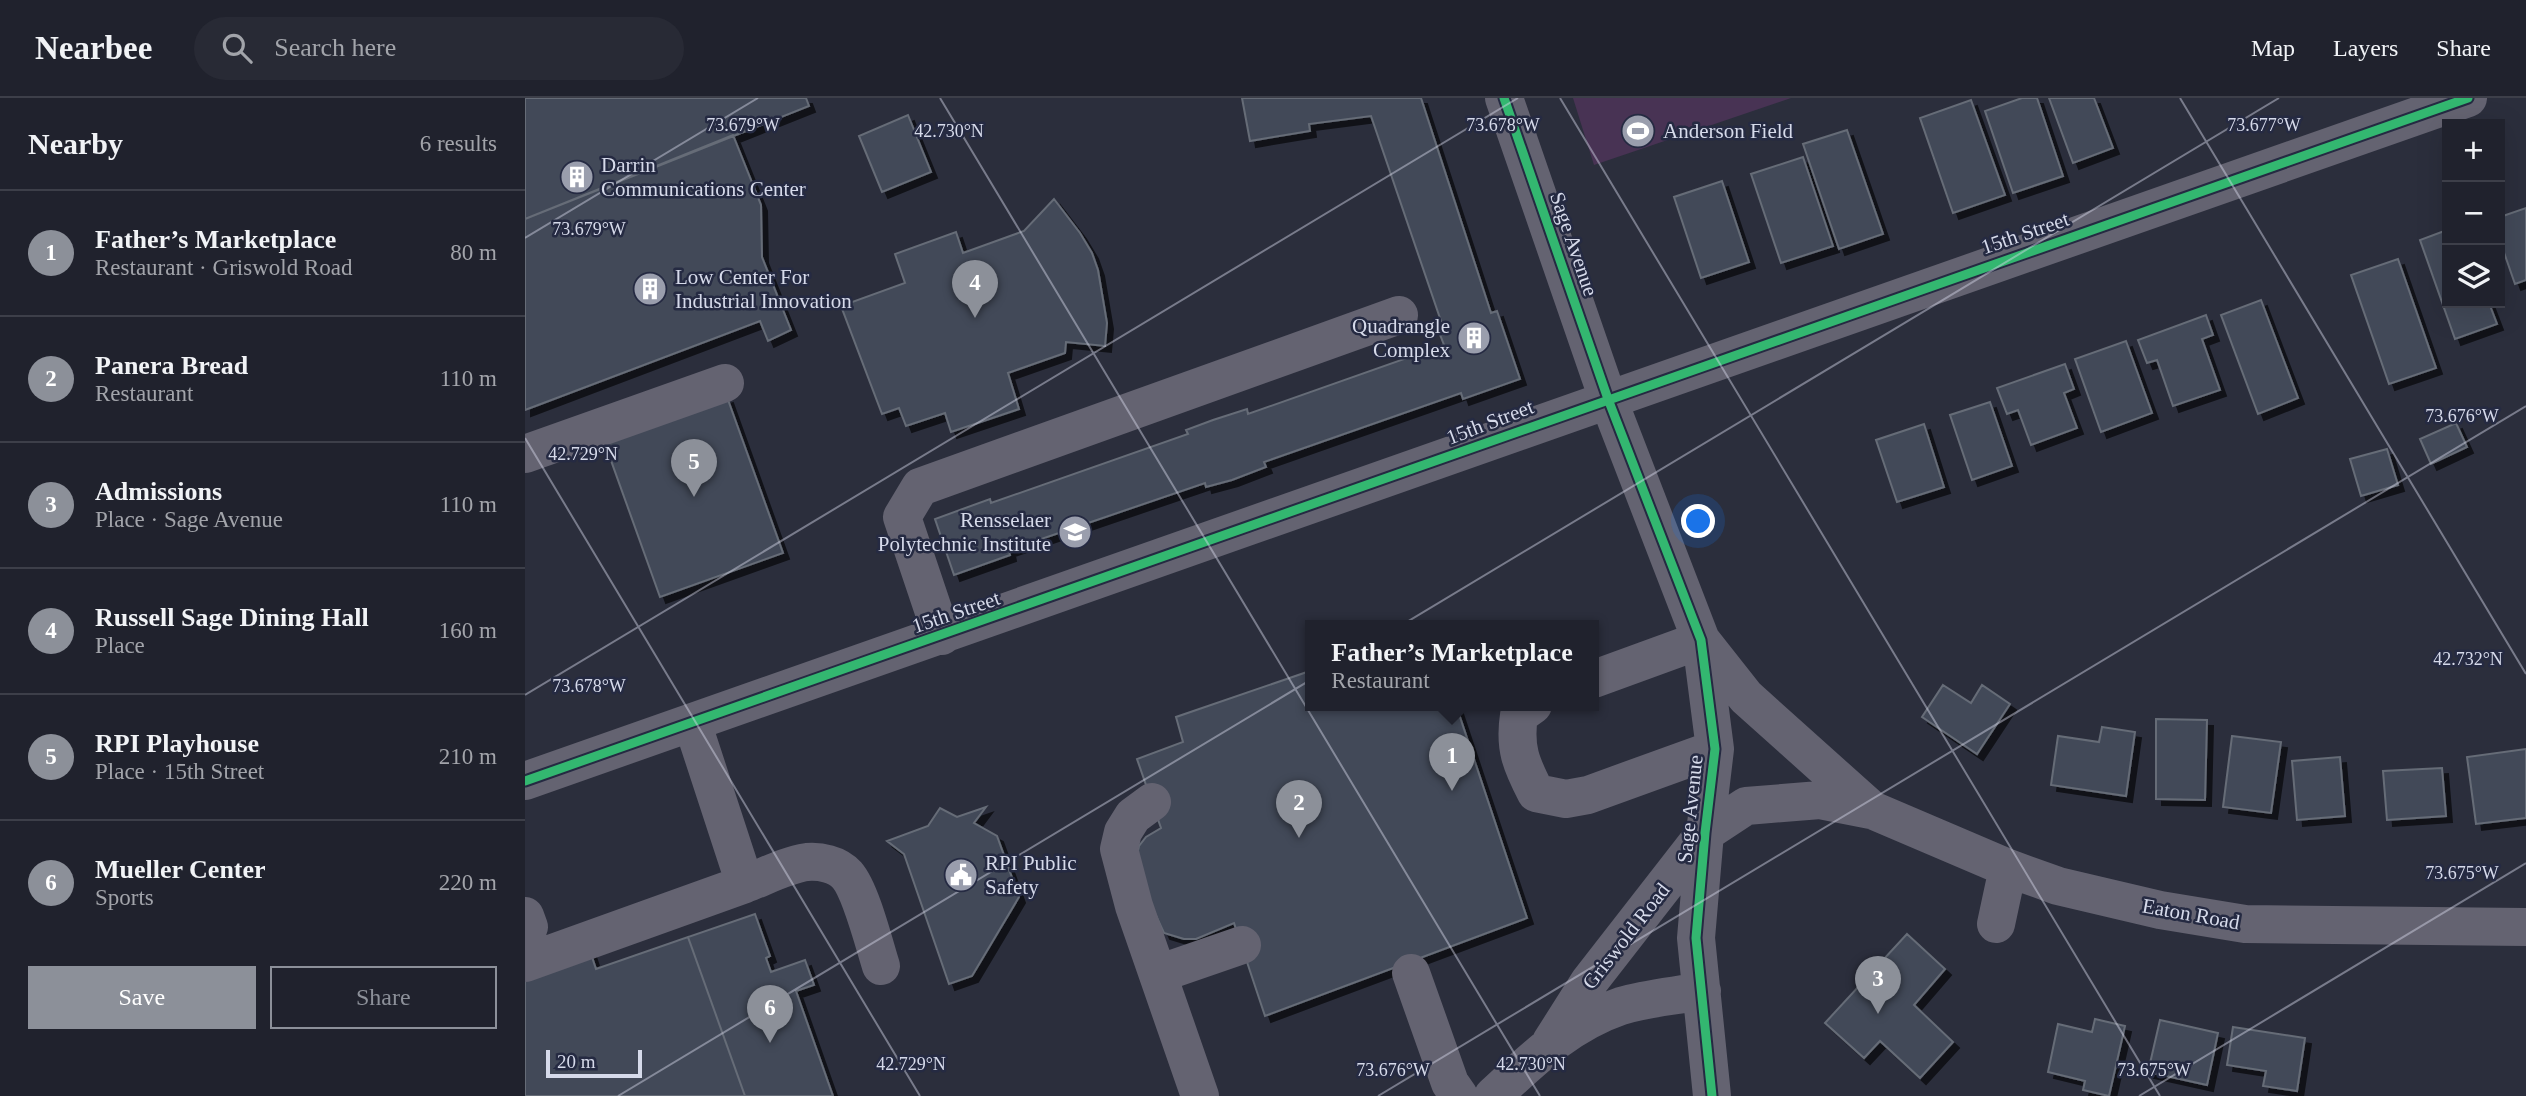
<!DOCTYPE html>
<html lang="en">
<head>
<meta charset="utf-8">
<style>
	body { margin:0; font-family:"Times New Roman",serif; background:#282a35; color:#f1f3f6 }
	.controls { position:absolute; right:21px; top:21px; display:grid; overflow:hidden; border-radius:0px; box-shadow:0 7px 28px #0002 }
	.controls button { width:63px; height:63px; display:grid; place-items:center; padding:0; border:0; border-bottom:2px solid #3d3f49; background:#20222d; color:#f1f3f6; font:35px sans-serif }
	.scale { position:absolute; left:21px; bottom:18px; width:96px; box-sizing:border-box; padding-left:7px; border:4px solid #d6daea; border-top:0; font-size:19px; line-height:24px; white-space:nowrap; color:#d6daea; -webkit-text-stroke:5px #252a42; paint-order:stroke }
	.you { position:absolute; left:1174px; top:424px; width:24px; height:24px; margin:-18px; border:5px solid #fff; border-radius:50%; background:#1a73e8; box-shadow:0 0 0 10px #1a73e833 }
	.badge { display:grid; place-items:center; width:46px; height:46px; border-radius:50%; background:#8c9099; color:#fff; font-size:23px; font-weight:700 }
	.pin { position:absolute; translate:-50% -58px; filter:drop-shadow(0 2px 4px #0008) }
	.pin::after { content:''; position:absolute; top:37px; width:24px; height:21px; background:inherit; clip-path:polygon(0 0,100% 0,50% 100%) }
	.popup { position:absolute; left:780px; top:522px; width:294px; height:91px; box-sizing:border-box; display:grid; place-content:center; border-radius:0px; background:#20222d; filter:drop-shadow(0 2px 5px #0005); font-size:23px; white-space:nowrap; color:#a2a4aa }
	.popup b { font-size:26px; color:#f1f3f6 }
	.popup::after { content:''; position:absolute; left:50%; top:100%; margin-left:-14px; border:14px solid transparent; border-top-color:#20222d }
	.list { margin:0; padding:0; list-style:none }
	h2 { display:flex; justify-content:space-between; align-items:center; height:91px; margin:0; padding:0 28px; font-size:30px }
	h2 small { font-size:23px; font-weight:400; color:#a2a4aa }
	.list li { display:grid; grid-template-columns:46px 1fr auto; gap:21px; align-items:center; box-sizing:border-box; height:126px; padding:0 28px; border-top:2px solid #3d3f49 }
	.list b { display:block; font-size:26px; white-space:nowrap }
	.list p { margin:0; font-size:23px; white-space:nowrap; color:#a2a4aa }
	.list em { font-size:23px; font-style:normal; color:#a2a4aa }
	.actions { display:flex; gap:14px; padding:21px 28px }
	.actions a { flex:1; padding:16px 0; border:2px solid #8c9099; border-radius:0px; text-align:center; font-size:24px; color:#8c9099 }
	.actions .main { background:#8c9099; color:#fff }
	.icon { flex:none; width:38px; height:38px; fill:none; stroke:currentColor; stroke-width:2; stroke-linecap:round; stroke-linejoin:round }
	.map { position:relative; flex:none; width:2001px; height:998px; overflow:hidden }
	header { display:flex; align-items:center; gap:42px; box-sizing:border-box; height:98px; padding:0 35px; background:#20222d; border-bottom:2px solid #3d3f49 }
	header strong { font-size:33px }
	nav { display:flex; gap:38px; margin-inline-start:auto; font-size:24px }
	.search { width:490px; height:63px; background:#282a35; display:flex; align-items:center; gap:18px; box-sizing:border-box; padding:0 24px; border-radius:38px; color:#a2a4aa; font-size:26px }
	main { display:flex }
	aside { flex:1; background:#20222d }
	.map>svg:first-child { display:block }
	.green { fill:#483354 }
	.building { fill:#424a59; stroke:#666c77; stroke-width:2; filter:url(#shadow) }
	.lines { fill:none; stroke-linecap:round; stroke-linejoin:round }
	.minor { stroke:#646371; stroke-width:38 }
	.cycleway-casing { stroke:#252a42; stroke-width:13 }
	.cycleway { stroke:#33b770; stroke-width:9 }
	.ticks { fill:none; stroke:#d6daea; stroke-width:2; stroke-opacity:0.45 }
	.labels { text-anchor:middle; stroke-width:5; stroke-linejoin:round; paint-order:stroke }
	.poi-label { font-size:21px; fill:#d6daea; stroke:#252a42; text-anchor:start }
	.street-label { font-size:21px; fill:#d6daea; stroke:#252a42 }
	.ticks-label { font-size:18px; text-anchor:middle; fill:#d6daea; stroke:#252a42; stroke-width:5; stroke-linejoin:round; paint-order:stroke }
</style>
</head>
<body>
<header>
<strong>Nearbee</strong>
<div class="search"><svg class="icon" aria-label="search" viewBox="0 0 24 24"><circle cx="10" cy="10" r="6"/><path d="M15 15l6 6"/></svg>Search here</div>
<nav><a>Map</a><a>Layers</a><a>Share</a></nav>
</header>
<main>
<aside>
<h2>Nearby<small>6 results</small></h2>
<ul class="list">
<li><span class="badge">1</span><div><b>Father’s Marketplace</b><p>Restaurant · Griswold Road</p></div><em>80 m</em></li>
<li><span class="badge">2</span><div><b>Panera Bread</b><p>Restaurant</p></div><em>110 m</em></li>
<li><span class="badge">3</span><div><b>Admissions</b><p>Place · Sage Avenue</p></div><em>110 m</em></li>
<li><span class="badge">4</span><div><b>Russell Sage Dining Hall</b><p>Place</p></div><em>160 m</em></li>
<li><span class="badge">5</span><div><b>RPI Playhouse</b><p>Place · 15th Street</p></div><em>210 m</em></li>
<li><span class="badge">6</span><div><b>Mueller Center</b><p>Sports</p></div><em>220 m</em></li>
</ul>
<div class="actions"><a class="main">Save</a><a>Share</a></div>
</aside>
<div class="map">
<svg width="2001" height="998" viewBox="0 0 2001 998">
	<defs>
		<filter id="shadow"><feDropShadow dx="6" dy="6" stdDeviation="0" flood-color="#0009"/></filter>
	</defs>
	<rect width="100%" height="100%" fill="#2b2e3c"/>
	<path class="green" d="M1048 0H1266L1069 67Z"/>
	<path class="building" d="M0 0H281L284 8 0 121Z
		M717 0H896L966 215 972 213 995 281 938 301 936 295 739 364 741 369 707 382 681 389 680 385 484 452 485 457 429 477 410 421 465 401 466 405 663 336 661 332 688 322 722 311 723 316 919 247 914 234 919 232 846 18 784 26 785 33 725 43Z
		M1497 0H1512L1538 78 1488 95 1460 13Z
		M1524 0H1569L1588 50 1548 65Z
		M1446 2 1480 97 1428 115 1395 20Z
		M383 17 406 74 357 94 334 38Z
		M1322 32 1358 136 1314 151 1278 46Z
		M208 37 236 107 237 159 266 232 243 243 235 223 0 312V121Z
		M1278 59 1308 148 1256 165 1226 76Z
		M1197 83 1224 164 1176 180 1149 99Z
		M529 101 555 135 567 155 573 172 582 225 580 248 541 244 540 255 483 275 494 311 426 334 420 315 381 328 374 310 357 316 316 208 380 185 370 156 431 134 438 155 499 133Z
		M2001 110V182L1990 186 1975 143V119Z
		M1922 132V205H1964L1972 226 1930 241 1895 142Z
		M1873 161 1911 270 1864 286 1826 177Z
		M1736 202 1773 300 1733 316 1696 217Z
		M1681 217 1688 237 1677 241 1695 292 1648 308 1632 262 1622 265 1613 242Z
		M1601 243 1627 315 1576 334 1550 261Z
		M1540 266 1549 291 1539 295 1552 330 1506 347 1493 312 1482 316 1472 290Z
		M202 299 258 455 135 499 79 343Z
		M1465 304 1487 368 1447 382 1425 317Z
		M1931 325 1942 349 1906 366 1895 341Z
		M1399 326 1419 389 1372 404 1351 342Z
		M1862 351 1873 387 1836 398 1825 361Z
		M785 573V607H931L1002 820 740 918 709 825 671 841H659L639 835 609 770 614 748 621 739 636 730 612 661 658 644 651 619Z
		M1418 587 1446 605 1457 587 1485 606 1452 656 1397 619Z
		M1631 621 1682 622 1680 702 1631 701Z
		M1577 629 1610 634 1601 698 1526 687 1533 638 1574 644Z
		M1707 638 1756 644 1746 715 1698 709Z
		M2001 651V720L1951 726 1942 659Z
		M1815 659 1820 718 1772 722 1767 663Z
		M1917 670 1921 718 1862 722 1858 673Z
		M461 709 449 725 472 738 494 799 447 878 424 886 379 756 362 743 403 728 415 710 432 719Z
		M230 816 245 858 241 860 246 874 280 862 289 887 271 893 308 998H220L163 839Z
		M1382 836 1420 871 1389 907 1428 944 1395 980 1355 943 1339 960 1300 925Z
		M163 839 220 998H0V872L64 850 71 871Z
		M1570 921 1600 928 1584 998 1558 992 1560 983 1523 974 1533 926 1567 934Z
		M1635 922 1693 935 1682 987 1623 974Z
		M1708 929 1780 940 1772 993 1738 988 1741 973 1702 967Z"/>
	<g class="lines">
		<path class="minor" d="M979 0 1083 301 1176 542 1190 651 1180 735 1171 840 1187 998
			M0 356 200 285
			M417 538 377 419 395 389 874 217
			M1069 581 1176 542 1221 599 1347 712 1483 770 1533 788 1635 812 1720 826 2001 829
			M1008 607 994 617C989 650 996 666 1011 695L1041 701 1063 697 1190 651
			M0 683C648 456 1294 226 1943 0
			M627 704 608 718 598 734 594 751 609 808 675 998
			M220 786C239 779 261 767 282 764 295 763 312 766 322 777 336 793 349 846 356 868
			M0 818 4 829
			M1471 826 1483 770
			M0 865 220 786 167 624
			M886 875 925 985 934 998
			M633 876 717 847
			M1026 944 1064 884 1180 735 1221 708 1295 702 1346 712
			M968 998C1008 961 1043 926 1096 908 1122 900 1151 898 1177 893"/>
		<defs>
			<path id="cycleway" d="M979 0 1083 301 1176 542 1190 651 1180 735 1171 840 1187 998
				M0 683C648 456 1294 226 1943 0"/>
		</defs>
		<use href="#cycleway" class="cycleway-casing"/>
		<use href="#cycleway" class="cycleway"/>
	</g>
	<path class="ticks" d="M415 0 1015 998M1035 0 1635 998M1655 0 2001 576M0 140 233 0M0 340 395 998M0 597 993 0M93 998 1754 0M853 998 2001 308M1614 998 2001 765"/>
	<defs>
		<symbol id="stadium-disc" viewBox="-11 -11 22 22"><circle r="9.5" fill="#9a9ead" stroke="#252a42"/><path d="M0-5a6.5 5 0 1 0 0 10a6.5 5 0 1 0 0-10ZM-3.5-1.8h7v3.6h-7Z" fill="#fff"/></symbol>
		<symbol id="building-disc" viewBox="-11 -11 22 22"><circle r="9.5" fill="#9a9ead" stroke="#252a42"/><path d="M-4-6H4V6H1V3H-1V6H-4ZM-2.5-4.3h1.7v1.8h-1.7ZM.8-4.3h1.7v1.8H.8ZM-2.5-1h1.7V.8h-1.7ZM.8-1h1.7V.8H.8Z" fill="#fff"/></symbol>
		<symbol id="university-disc" viewBox="-11 -11 22 22"><circle r="9.5" fill="#9a9ead" stroke="#252a42"/><path d="M0-5L7-2L0 1L-7-2ZM-4 1L0 2.5L4 1V4Q0 6-4 4Z" fill="#fff"/></symbol>
		<symbol id="civic-disc" viewBox="-11 -11 22 22"><circle r="9.5" fill="#9a9ead" stroke="#252a42"/><path d="M-.6-6.5H3V-4.5H.6V-3L4-1V1h2V6H-6V1h2V-1L-.6-3ZM-1.2 2.5V6h2.4V2.5Z" fill="#fff"/></symbol>
	</defs>
	<g fill-rule="evenodd">
		<use href="#stadium-disc" x="1094" y="14" width="38" height="38"/>
		<use href="#building-disc" x="33" y="60" width="38" height="38"/>
		<use href="#building-disc" x="106" y="172" width="38" height="38"/>
		<use href="#building-disc" x="930" y="221" width="38" height="38"/>
		<use href="#university-disc" x="531" y="415" width="38" height="38"/>
		<use href="#civic-disc" x="417" y="758" width="38" height="38"/>
	</g>
	<g class="labels">
		<g class="poi-label">
			<text x="1138" y="40">Anderson Field</text>
			<text x="76" y="74">Darrin<tspan x="76" dy="24">Communications Center</tspan></text>
			<text x="150" y="186">Low Center For<tspan x="150" dy="24">Industrial Innovation</tspan></text>
			<text x="925" y="235" text-anchor="end">Quadrangle<tspan x="925" dy="24">Complex</tspan></text>
			<text x="526" y="429" text-anchor="end">Rensselaer<tspan x="526" dy="24">Polytechnic Institute</tspan></text>
			<text x="460" y="772">RPI Public<tspan x="460" dy="24">Safety</tspan></text>
		</g>
		<g class="street-label">
			<text transform="translate(1500 135) rotate(-19)" y="7">15th Street</text>
			<text transform="translate(1049 146) rotate(71)" y="7">Sage Avenue</text>
			<text transform="translate(965 324) rotate(-21)" y="7">15th Street</text>
			<text transform="translate(431 514) rotate(-19)" y="7">15th Street</text>
			<text transform="translate(1165 711) rotate(-84)" y="7">Sage Avenue</text>
			<text transform="translate(1666 816) rotate(10)" y="7">Eaton Road</text>
			<text transform="translate(1101 838) rotate(-52)" y="7">Griswold Road</text>
		</g>
	</g>
	<g class="ticks-label">
		<text x="218" y="33">73.679°W</text>
		<text x="978" y="33">73.678°W</text>
		<text x="1739" y="33">73.677°W</text>
		<text x="424" y="39">42.730°N</text>
		<text x="64" y="137">73.679°W</text>
		<text x="1937" y="324">73.676°W</text>
		<text x="58" y="362">42.729°N</text>
		<text x="1943" y="567">42.732°N</text>
		<text x="64" y="594">73.678°W</text>
		<text x="1937" y="781">73.675°W</text>
		<text x="386" y="972">42.729°N</text>
		<text x="1006" y="972">42.730°N</text>
		<text x="868" y="978">73.676°W</text>
		<text x="1629" y="978">73.675°W</text>
	</g>
</svg>
<div class="controls">
<button>+</button>
<button>−</button>
<button><svg class="icon" aria-label="layers" viewBox="0 0 24 24"><path d="M12 4l9 5-9 5-9-5zM3 14l9 5 9-5"/></svg></button>
</div>
<div class="scale">20 m</div>
<div class="you"></div>
<div class="pin badge" style="left:927px;top:693px">1</div>
<div class="popup"><b>Father’s Marketplace</b>Restaurant</div>
<div class="pin badge" style="left:774px;top:740px">2</div>
<div class="pin badge" style="left:1353px;top:916px">3</div>
<div class="pin badge" style="left:450px;top:220px">4</div>
<div class="pin badge" style="left:169px;top:399px">5</div>
<div class="pin badge" style="left:245px;top:945px">6</div>
</div>
</main>
</body>
</html>
